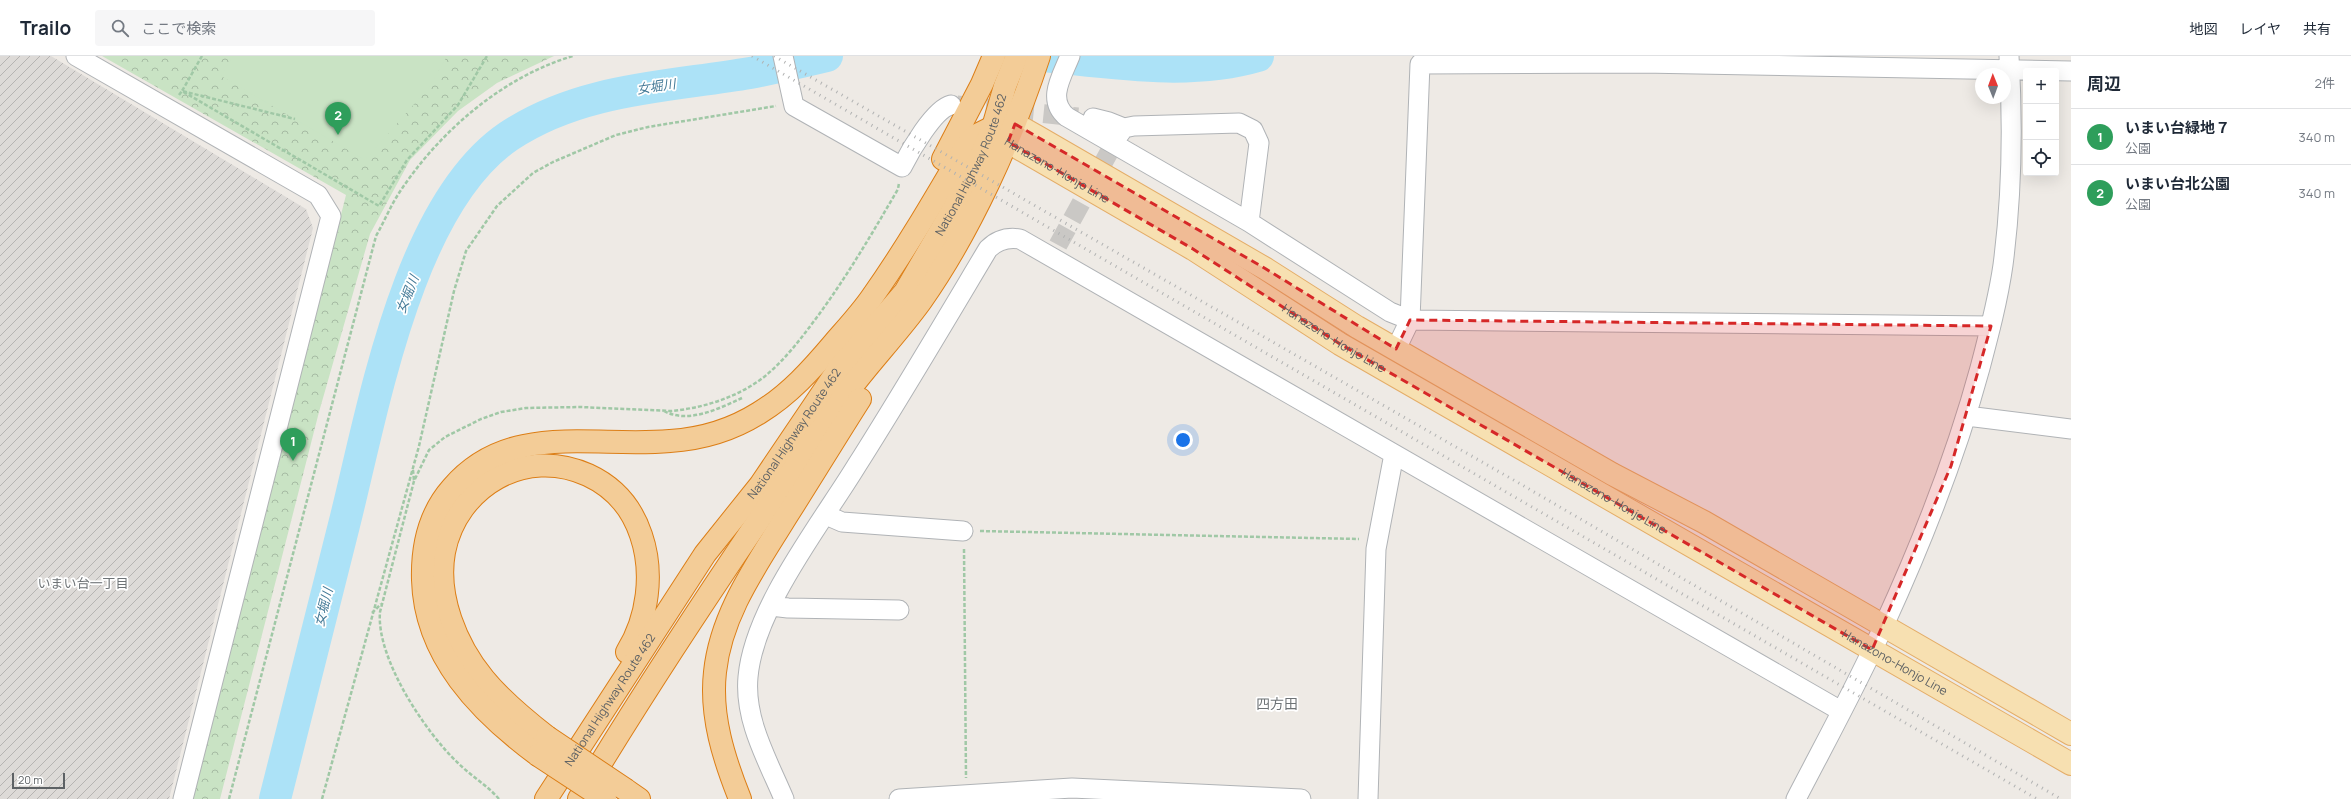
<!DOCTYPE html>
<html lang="ja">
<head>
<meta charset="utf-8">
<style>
	body { margin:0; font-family:Manrope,"Noto Sans JP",sans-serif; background:#f6f6f7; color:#1f2937 }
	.controls { position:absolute; right:12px; top:12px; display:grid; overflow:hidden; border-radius:4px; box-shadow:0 4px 16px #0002 }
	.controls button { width:36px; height:36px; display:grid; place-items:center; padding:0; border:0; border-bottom:1px solid #e0e1e3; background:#fff; color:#1f2937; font:20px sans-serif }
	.compass { position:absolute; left:1975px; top:12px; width:36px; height:36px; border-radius:50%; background:#fff; box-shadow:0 4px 16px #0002; rotate:359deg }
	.scale { position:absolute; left:12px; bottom:10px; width:53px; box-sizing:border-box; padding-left:4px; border:2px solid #5d6164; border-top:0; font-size:11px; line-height:14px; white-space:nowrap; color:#5d6164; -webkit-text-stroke:3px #fff; paint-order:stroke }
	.you { position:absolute; left:1183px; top:384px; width:14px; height:14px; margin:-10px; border:3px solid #fff; border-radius:50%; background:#1a73e8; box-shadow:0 0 0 6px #1a73e833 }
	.badge { display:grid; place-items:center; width:26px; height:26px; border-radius:50%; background:#d8414d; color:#fff; font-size:13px; font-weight:700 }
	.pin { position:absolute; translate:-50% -33px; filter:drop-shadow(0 1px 2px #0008) }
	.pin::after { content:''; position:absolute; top:21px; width:14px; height:12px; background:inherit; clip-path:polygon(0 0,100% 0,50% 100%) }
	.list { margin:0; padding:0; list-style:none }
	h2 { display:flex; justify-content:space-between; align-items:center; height:52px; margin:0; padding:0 16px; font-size:17px }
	h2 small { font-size:13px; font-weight:400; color:#747a83 }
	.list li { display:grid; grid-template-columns:26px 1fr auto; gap:12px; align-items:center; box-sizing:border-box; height:56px; padding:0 16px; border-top:1px solid #e0e1e3 }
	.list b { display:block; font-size:15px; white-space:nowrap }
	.list p { margin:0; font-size:13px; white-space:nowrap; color:#747a83 }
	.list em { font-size:13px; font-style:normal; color:#747a83 }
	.icon { flex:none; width:22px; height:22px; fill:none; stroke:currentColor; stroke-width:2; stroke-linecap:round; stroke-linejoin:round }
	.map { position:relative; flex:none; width:2071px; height:743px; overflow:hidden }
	header { display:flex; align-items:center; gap:24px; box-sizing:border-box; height:56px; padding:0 20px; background:#fff; border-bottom:1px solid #e0e1e3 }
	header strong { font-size:19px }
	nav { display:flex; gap:22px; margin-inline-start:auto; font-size:14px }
	.search { width:280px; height:36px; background:#f6f6f7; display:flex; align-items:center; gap:10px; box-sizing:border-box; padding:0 14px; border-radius:4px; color:#747a83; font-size:15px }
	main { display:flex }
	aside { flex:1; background:#fff }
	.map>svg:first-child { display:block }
	.industrial { fill:url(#industrial-furrows) }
	.park { fill:url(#park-crowns) }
	.garden { fill:#c9e3c4 }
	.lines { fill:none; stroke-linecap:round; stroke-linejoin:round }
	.river { stroke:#ace2f7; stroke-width:32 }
	.minor-tunnel { stroke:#cac8c5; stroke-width:19; stroke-dasharray:19 10; stroke-linecap:butt }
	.minor-casing { stroke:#b0b3b6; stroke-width:21 }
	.major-casing { stroke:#e4ad68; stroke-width:24 }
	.highway-casing { stroke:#dc7e16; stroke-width:24 }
	.path { stroke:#a0c8a6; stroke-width:2.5; stroke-dasharray:4 2; stroke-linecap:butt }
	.minor { stroke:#fff; stroke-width:19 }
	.major { stroke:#f7e0b1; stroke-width:22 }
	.highway { stroke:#f3cc97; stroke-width:22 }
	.rail { stroke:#b1b2b2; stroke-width:3; stroke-dasharray:1 5; stroke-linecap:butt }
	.highway-bridge-casing { stroke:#dc7e16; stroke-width:24; stroke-linecap:butt }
	.highway-bridge { stroke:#f3cc97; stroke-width:22 }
	.marked { fill:#d62828; fill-opacity:0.2; stroke:#d62828; stroke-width:3; stroke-dasharray:8 5; stroke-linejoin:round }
	.labels { text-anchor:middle; stroke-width:3.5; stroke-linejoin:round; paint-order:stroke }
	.street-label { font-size:12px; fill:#5d6164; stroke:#fff }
	.water-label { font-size:13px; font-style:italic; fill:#447a97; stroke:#fff }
	.neighbourhood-label { font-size:13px; fill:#6e7376; stroke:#fff }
	.quarter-label { font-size:14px; fill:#6e7376; stroke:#fff }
</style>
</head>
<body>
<header>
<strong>Trailo</strong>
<div class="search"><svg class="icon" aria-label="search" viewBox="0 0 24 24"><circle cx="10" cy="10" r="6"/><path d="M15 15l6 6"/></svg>ここで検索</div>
<nav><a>地図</a><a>レイヤ</a><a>共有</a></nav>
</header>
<main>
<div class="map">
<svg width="2071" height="743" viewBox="0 0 2071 743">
	<defs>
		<pattern id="industrial-furrows" width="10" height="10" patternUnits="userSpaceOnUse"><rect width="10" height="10" fill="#dddad7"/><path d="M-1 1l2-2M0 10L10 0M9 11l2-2" fill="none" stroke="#b6b4b2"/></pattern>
		<pattern id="park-crowns" width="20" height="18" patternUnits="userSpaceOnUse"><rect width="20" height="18" fill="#c9e3c4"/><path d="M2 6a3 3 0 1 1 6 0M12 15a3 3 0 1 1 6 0" fill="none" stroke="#a6bba3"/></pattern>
	</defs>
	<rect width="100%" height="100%" fill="#eeeae5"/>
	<path class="industrial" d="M0 0H51L306 153 313 172 169 743H0Z"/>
	<path class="park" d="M102 0H554L497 27 458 55 410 104 370 178 319 356 220 743H193L346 139Z"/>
	<path class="garden" d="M233 0H447L430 30 365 104 221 20Z"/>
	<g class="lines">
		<path class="river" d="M1043 0C1113 7 1190 20 1258 0
			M275 743C298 652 321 560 344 469 373 355 407 149 509 80 581 32 668 31 750 17 776 12 802 6 827 0"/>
		<path class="minor-tunnel" d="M957 49 1078 61
			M1058 189 1118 80"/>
		<defs>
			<path id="minor" d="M76 0 318 139 331 160 183 743
				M783 0 794 50 902 111C910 95 934 53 951 49
				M1070 0C1062 20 1046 44 1067 61L1249 166 1390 256 1410 264 1991 270
				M1093 62 1109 66 1124 72
				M1118 80 1124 72 1134 70 1239 67 1253 74 1259 87 1249 166
				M1396 293 1410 264 1420 8 1642 7 2071 15
				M1967 360 2071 373
				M826 459 842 466 963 475
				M771 550 788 552 899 554
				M784 743C768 705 744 664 748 621 754 552 821 468 857 409 902 338 945 265 988 193 997 184 1008 181 1020 183L1841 655
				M899 743 1072 732 1301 743
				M1368 743 1376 493 1394 398
				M1796 743C1826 685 1858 627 1885 567 1923 484 1956 400 1980 312 1989 278 1998 244 2003 209 2012 140 2013 69 2009 0"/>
			<g id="major">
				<path d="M995 70 1015 68 1038 81 1266 213 1357 271 1612 418 1704 466 2071 678"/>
				<path id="s1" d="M994 71 1008 86 1193 193 1340 288 2071 708"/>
			</g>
			<g id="highway">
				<path d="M943 103 982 28 994 0"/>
				<path d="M547 681C524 663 502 645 484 623 456 589 436 540 444 496 457 430 525 390 588 419 614 431 632 452 641 479 654 517 648 562 627 596"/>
				<path d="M538 699C480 656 425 600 423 524 422 490 429 458 452 432 509 365 593 392 670 385 702 383 732 374 759 357 789 339 812 313 834 287 847 272 861 257 872 241 906 193 936 141 966 90L975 80 993 71"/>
				<path d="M626 734 639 743"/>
				<path id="s2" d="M546 743 705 498 761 428 838 314 905 236 954 152 980 103 993 71 1005 30 1017 0"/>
				<path d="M579 743C660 608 748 478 838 349 863 313 895 281 921 245 971 174 1012 82 1039 0"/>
				<path d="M740 743C724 703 710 660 715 616 721 558 756 510 786 461 811 422 835 382 860 343"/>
			</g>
		</defs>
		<use href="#minor" class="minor-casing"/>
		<use href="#major" class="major-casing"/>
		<use href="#highway" class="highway-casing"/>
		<path class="path" d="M202 0 182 35 379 150 407 104 458 49 487 0
			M179 39 182 35 295 63
			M664 355C688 368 718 353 742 342
			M413 414 414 425
			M980 475 1359 483
			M964 493 966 722
			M372 557 381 548
			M229 743 376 180C384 166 390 151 399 137 439 76 502 21 573 0
			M322 743 419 390 454 235 466 195 497 150 533 117 553 106 616 79 648 71 776 50
			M499 743C487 729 471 720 458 707 425 676 376 602 380 556L414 425 429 394 445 381 481 363 501 356 526 352 580 351 671 355C704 352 738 341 764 321 786 303 803 280 820 257 849 217 873 176 898 133L899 127"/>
		<use href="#minor" class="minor"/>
		<use href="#major" class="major"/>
		<use href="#highway" class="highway"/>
		<path class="rail" d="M752 0 2037 743
			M774 0 1517 426 2061 743"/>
		<defs>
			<path id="highway-bridge" d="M547 681 626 734
				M538 699 605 743"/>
		</defs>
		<use href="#highway-bridge" class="highway-bridge-casing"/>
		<use href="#highway-bridge" class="highway-bridge"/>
	</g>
	<path class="marked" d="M1015 68 1266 213 1396 293 1410 264 1991 270 1951 410 1872 594 1340 288 1193 193 1008 86Z"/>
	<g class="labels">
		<g class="street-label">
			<text dy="4" stroke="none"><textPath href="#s2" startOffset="766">National Highway Route 462</textPath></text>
			<text dy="4" stroke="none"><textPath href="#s1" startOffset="77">Hanazono-Honjo Line</textPath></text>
			<text dy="4" stroke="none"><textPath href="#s1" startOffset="401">Hanazono-Honjo Line</textPath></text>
			<text dy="4" stroke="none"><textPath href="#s2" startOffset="442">National Highway Route 462</textPath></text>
			<text dy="4" stroke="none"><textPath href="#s1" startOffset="725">Hanazono-Honjo Line</textPath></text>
			<text dy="4" stroke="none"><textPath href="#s1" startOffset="1049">Hanazono-Honjo Line</textPath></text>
			<text dy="4" stroke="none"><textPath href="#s2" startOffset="118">National Highway Route 462</textPath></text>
		</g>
		<g class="water-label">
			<text transform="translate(656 30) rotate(-8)" y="5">女堀川</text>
			<text transform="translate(407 238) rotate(-68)" y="5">女堀川</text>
			<text transform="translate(323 551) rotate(-76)" y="5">女堀川</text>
		</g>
		<g class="neighbourhood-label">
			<text x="83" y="532">いまい台一丁目</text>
		</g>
		<g class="quarter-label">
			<text x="1277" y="653">四方田</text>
		</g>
	</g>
</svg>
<div class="controls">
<button>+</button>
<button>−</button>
<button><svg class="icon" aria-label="locate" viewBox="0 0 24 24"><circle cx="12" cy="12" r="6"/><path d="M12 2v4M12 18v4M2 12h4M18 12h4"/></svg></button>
</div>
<svg class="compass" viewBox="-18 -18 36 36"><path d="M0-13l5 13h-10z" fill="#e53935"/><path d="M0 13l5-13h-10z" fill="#747a83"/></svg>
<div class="scale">20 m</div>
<div class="you"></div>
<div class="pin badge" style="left:293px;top:405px;background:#2e9e5b">1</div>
<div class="pin badge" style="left:338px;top:79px;background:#2e9e5b">2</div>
</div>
<aside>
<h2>周辺<small>2件</small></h2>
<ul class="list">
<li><span class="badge" style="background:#2e9e5b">1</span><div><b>いまい台緑地７</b><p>公園</p></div><em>340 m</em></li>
<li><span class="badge" style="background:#2e9e5b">2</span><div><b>いまい台北公園</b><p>公園</p></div><em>340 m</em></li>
</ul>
</aside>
</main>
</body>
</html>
